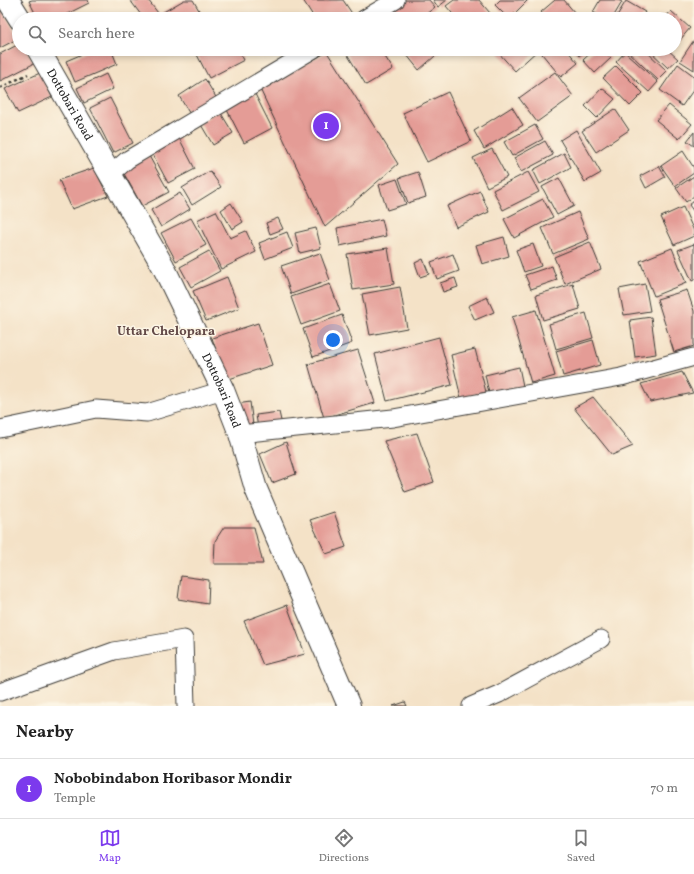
<!DOCTYPE html>
<html lang="en">
<head>
<meta charset="utf-8">
<style>
	body { margin:0; font-family:Vollkorn,serif; background:#f2f2f2; color:#222 }
	.you { position:absolute; left:333px; top:340px; width:14px; height:14px; margin:-10px; border:3px solid #fff; border-radius:50%; background:#1a73e8; box-shadow:0 0 0 6px #1a73e833 }
	.badge { display:grid; place-items:center; width:26px; height:26px; border-radius:50%; background:#7c3aed; color:#fff; font-size:13px; font-weight:700 }
	.pin { position:absolute; translate:-50% -50%; border:2px solid #fff; box-shadow:0 1px 4px #0006 }
	.list { margin:0; padding:0; list-style:none }
	h2 { display:flex; justify-content:space-between; align-items:center; height:52px; margin:0; padding:0 16px; font-size:17px }
	h2 small { font-size:13px; font-weight:400; color:#767676 }
	.list li { display:grid; grid-template-columns:26px 1fr auto; gap:12px; align-items:center; box-sizing:border-box; height:60px; padding:0 16px; border-top:1px solid #e0e0e0 }
	.list b { display:block; font-size:15px; white-space:nowrap }
	.list p { margin:0; font-size:13px; white-space:nowrap; color:#767676 }
	.list em { font-size:13px; font-style:normal; color:#767676 }
	.icon { flex:none; width:22px; height:22px; fill:none; stroke:currentColor; stroke-width:2; stroke-linecap:round; stroke-linejoin:round }
	.map { position:relative; flex:none; width:694px; height:706px; overflow:hidden }
	.search { position:absolute; background:#fff; box-shadow:0 2px 6px #0003; left:12px; right:12px; top:12px; height:44px; display:flex; align-items:center; gap:10px; box-sizing:border-box; padding:0 14px; border-radius:22px; color:#767676; font-size:15px }
	.sheet { height:112px; background:#fff }
	nav { display:flex; justify-content:space-around; align-items:center; box-sizing:border-box; height:56px; border-top:1px solid #e0e0e0; background:#fff; font-size:11px; color:#767676 }
	nav a { display:grid; justify-items:center; gap:2px }
	nav .on { color:#7c3aed }
	.map>svg:first-child { display:block }
	.building { fill:#e49c96 }
	.lines { fill:none; stroke-linecap:round; stroke-linejoin:round }
	.street-casing { stroke:#3c3a36; stroke-width:19 }
	.secondary-casing { stroke:#3c3a36; stroke-width:24 }
	.path { stroke:#3c3a36; stroke-width:2.5; stroke-dasharray:3 3; stroke-linecap:butt }
	.street { stroke:#fff; stroke-width:17 }
	.secondary { stroke:#fff; stroke-width:22 }
	.labels { text-anchor:middle; stroke-width:3; stroke-linejoin:round; paint-order:stroke }
	.street-label { font-size:12px; fill:#1c1c1c; stroke:#fcf5e5 }
	.neighbourhood-label { font-size:13px; font-weight:bold; fill:#624947; stroke:#fcf5e5 }
</style>
</head>
<body>
<div class="map">
<svg width="694" height="706" viewBox="0 0 694 706">
	<rect width="100%" height="100%" fill="#fcf5e5"/>
	<filter id="ink" filterUnits="userSpaceOnUse"><feTurbulence type="fractalNoise" baseFrequency=".025" numOctaves="2"/><feDisplacementMap in="SourceGraphic" scale="8" xChannelSelector="R" yChannelSelector="G"/><feConvolveMatrix kernelMatrix="1 2 1 2 8 2 1 2 1" color-interpolation-filters="sRGB"/></filter>
	<filter id="wash" filterUnits="userSpaceOnUse"><feTurbulence type="fractalNoise" baseFrequency=".012" numOctaves="4" result="noise"/><feDisplacementMap in="SourceGraphic" scale="16" xChannelSelector="R" yChannelSelector="G"/><feGaussianBlur stdDeviation="0.9" result="paint"/><feColorMatrix in="noise" values="0 0 0 0 0 0 0 0 0 0 0 0 0 0 0 0 0 1.4 0 .05"/><feComposite in="paint" operator="in"/></filter>
	<g filter="url(#wash)">
		<rect width="100%" height="100%" fill="#f4e2c7"/>
		<g id="blocks">
			<path class="building" d="M32 0H88L89 3 57 19H38L29 1Z
				M130 0H148L158 13 149 19H144Z
				M184 0H193L204 19H164L160 14Z
				M303 0H343L353 15 347 19H315Z
				M405 0H429L435 7 420 19H391L387 14Z
				M433 0H447L438 7Z
				M454 0H479L495 19H457L446 6Z
				M500 0H528L509 19 495 5Z
				M555 0H564L580 19H547L541 12Z
				M600 0H618L622 2 612 19H605L593 12Z
				M626 1 645 12 641 19H615Z
				M0 7 19 38 0 48Z
				M671 11 690 28 675 46V19H664Z
				M694 40V70L680 61Z
				M19 44V49H26L35 63 0 81V54Z
				M94 49H111L117 64 75 82 66 61Z
				M122 49H132L125 53Z
				M194 49H238L244 60 209 78Z
				M344 49H380L393 69 366 85Z
				M402 49H443L419 70Z
				M497 49H539L515 71 496 50Z
				M547 49H566L578 63 561 77 542 54Z
				M572 49H587L579 56Z
				M595 49H602L611 58 595 73 583 60Z
				M605 49H616L610 54Z
				M627 49H644L667 71 658 80 626 50Z
				M648 49H667L678 59 668 68Z
				M327 52 398 164 325 227 260 89Z
				M625 52 658 82 649 92 616 62Z
				M678 64 694 76V89L682 106 660 90Z
				M616 66 643 93 630 106 603 78Z
				M555 72 573 96 537 122 519 98Z
				M40 73 52 97 18 113 5 89Z
				M106 74 113 89 84 103 77 88Z
				M205 79 217 99 191 116 179 96Z
				M602 88 615 99 597 118 585 106Z
				M254 92 272 128 244 143 225 106Z
				M448 92 471 141 427 162 403 113Z
				M110 98 133 143 113 153 90 108Z
				M669 105 692 124 679 139 656 120Z
				M512 107 523 125 484 149 474 131Z
				M615 109 629 130 596 152 582 131Z
				M219 110 233 133 213 145 200 123Z
				M535 125 543 139 512 156 504 142Z
				M576 130 601 173 585 182 560 140Z
				M694 132V146L687 141Z
				M178 136 195 169 168 183 151 151Z
				M545 141 553 155 521 172 514 158Z
				M492 149 507 177 487 187 473 158Z
				M683 151 694 168V173L675 186 661 166Z
				M564 153 571 167 540 184 533 170Z
				M149 156 169 192 142 206 122 170Z
				M659 166 665 177 646 188 640 176Z
				M94 168 108 196 72 209 59 180Z
				M210 171 221 187 192 205 182 188Z
				M418 172 426 197 408 203 399 178Z
				M528 172 539 192 503 210 493 190Z
				M694 176V196L686 202 676 188Z
				M559 178 574 206 557 215 542 187Z
				M397 179 406 204 387 210 379 185Z
				M480 191 489 212 456 227 447 206Z
				M180 193 190 209 161 227 151 210Z
				M543 199 553 217 514 238 504 219Z
				M694 201V212L689 205Z
				M231 203 243 222 232 229 221 210Z
				M683 207 694 231V236L674 245 661 217Z
				M216 211 230 238 246 231 256 252 221 269 197 220Z
				M578 212 589 239 553 254 542 228Z
				M191 218 206 245 176 261 161 233Z
				M278 218 283 229 270 234 266 223Z
				M382 219 386 236 340 246 337 228Z
				M316 228 321 248 300 253 295 233Z
				M287 232 293 248 265 259 259 243Z
				M504 237 509 256 482 264 476 245Z
				M590 242 601 269 565 284 554 257Z
				M533 244 541 266 524 272 516 250Z
				M694 244V280L692 281 678 250Z
				M388 248 394 284 353 290 347 254Z
				M672 248 686 283 654 296 640 261Z
				M209 251 220 271 191 287 180 267Z
				M320 253 330 280 291 294 281 266Z
				M453 254 459 271 437 279 431 262Z
				M423 259 429 274 420 277 415 263Z
				M552 266 557 280 531 289 525 275Z
				M227 277 239 308 206 321 193 291Z
				M455 278 458 287 443 292 440 283Z
				M330 284 340 311 301 325 291 297Z
				M573 284 580 309 543 320 536 295Z
				M645 284 650 311 624 315 619 289Z
				M400 287 407 328 370 335 362 294Z
				M687 290 694 311V346L674 352 657 299Z
				M487 297 494 312 475 320 468 306Z
				M536 310 555 376 531 383 512 317Z
				M586 313 593 338 556 349 549 324Z
				M342 315 352 343 313 357 303 329Z
				M651 317 656 354 635 357 630 320Z
				M258 323 272 365 226 380 212 338Z
				M439 337 452 385 387 401 375 354Z
				M593 340 600 365 563 376 556 351Z
				M475 349 486 392 461 398 451 355Z
				M358 350 375 403 324 418 308 364Z
				M519 367 523 386 489 393 485 375Z
				M682 372 693 393 650 402 641 384Z
				M593 397 633 446 612 455 574 408Z
				M250 402 253 425 240 426 237 404Z
				M279 412 282 425 258 428 256 415Z
				M417 433 434 482 405 492 384 441Z
				M286 442 296 474 272 483 260 454Z
				M334 512 346 547 326 554 310 520Z
				M224 527H254L263 564H214L215 541Z
				M181 576 209 580 208 604 178 599Z
				M287 605 305 654 263 665 244 621Z
				M405 702 407 706H393Z"/>
		</g>
	</g>
	<g filter="url(#ink)">
		<use href="#blocks" fill-opacity="0" stroke="#3c3a36" stroke-width="1"/>
		<g class="lines">
			<defs>
				<path id="street" d="M364 19 396 0
					M111 174 127 160 314 49
					M0 429 96 409 147 413 223 390
					M240 434 393 418 621 377 694 357
					M0 692 114 651 184 639 186 706
					M471 706 499 694 601 639"/>
				<g id="secondary">
					<path d="M8 0 20 19"/>
					<path id="s1" d="M38 49 163 266 223 390 240 434 256 489 349 706"/>
				</g>
			</defs>
			<use href="#street" class="street-casing"/>
			<use href="#secondary" class="secondary-casing"/>
			<path class="path" d="M0 88 28 74"/>
			<use href="#street" class="street"/>
			<use href="#secondary" class="secondary"/>
		</g>
	</g>
	<g class="labels">
		<g class="street-label">
			<text dy="4" stroke="none"><textPath href="#s1" startOffset="64">Dottobari Road</textPath></text>
			<text dy="4" stroke="none"><textPath href="#s1" startOffset="388">Dottobari Road</textPath></text>
		</g>
		<g class="neighbourhood-label">
			<text x="166" y="335">Uttar Chelopara</text>
		</g>
	</g>
</svg>
<div class="you"></div>
<div class="pin badge" style="left:326px;top:126px">1</div>
<div class="search"><svg class="icon" aria-label="search" viewBox="0 0 24 24"><circle cx="10" cy="10" r="6"/><path d="M15 15l6 6"/></svg>Search here</div>
</div>
<section class="sheet">
<h2>Nearby<small></small></h2>
<ul class="list">
<li><span class="badge">1</span><div><b>Nobobindabon Horibasor Mondir</b><p>Temple</p></div><em>70 m</em></li>
</ul>
</section>
<nav>
<a class="on"><svg class="icon" aria-label="map" viewBox="0 0 24 24"><path d="M3 6l6-2 6 2 6-2v14l-6 2-6-2-6 2zM9 4v14M15 6v14"/></svg>Map</a>
<a><svg class="icon" aria-label="directions" viewBox="0 0 24 24"><path d="M12 3l9 9-9 9-9-9zM9 14v-3h6M13 9l2 2-2 2"/></svg>Directions</a>
<a><svg class="icon" aria-label="saved" viewBox="0 0 24 24"><path d="M7 4h10v16l-5-4-5 4z"/></svg>Saved</a>
</nav>
</body>
</html>
